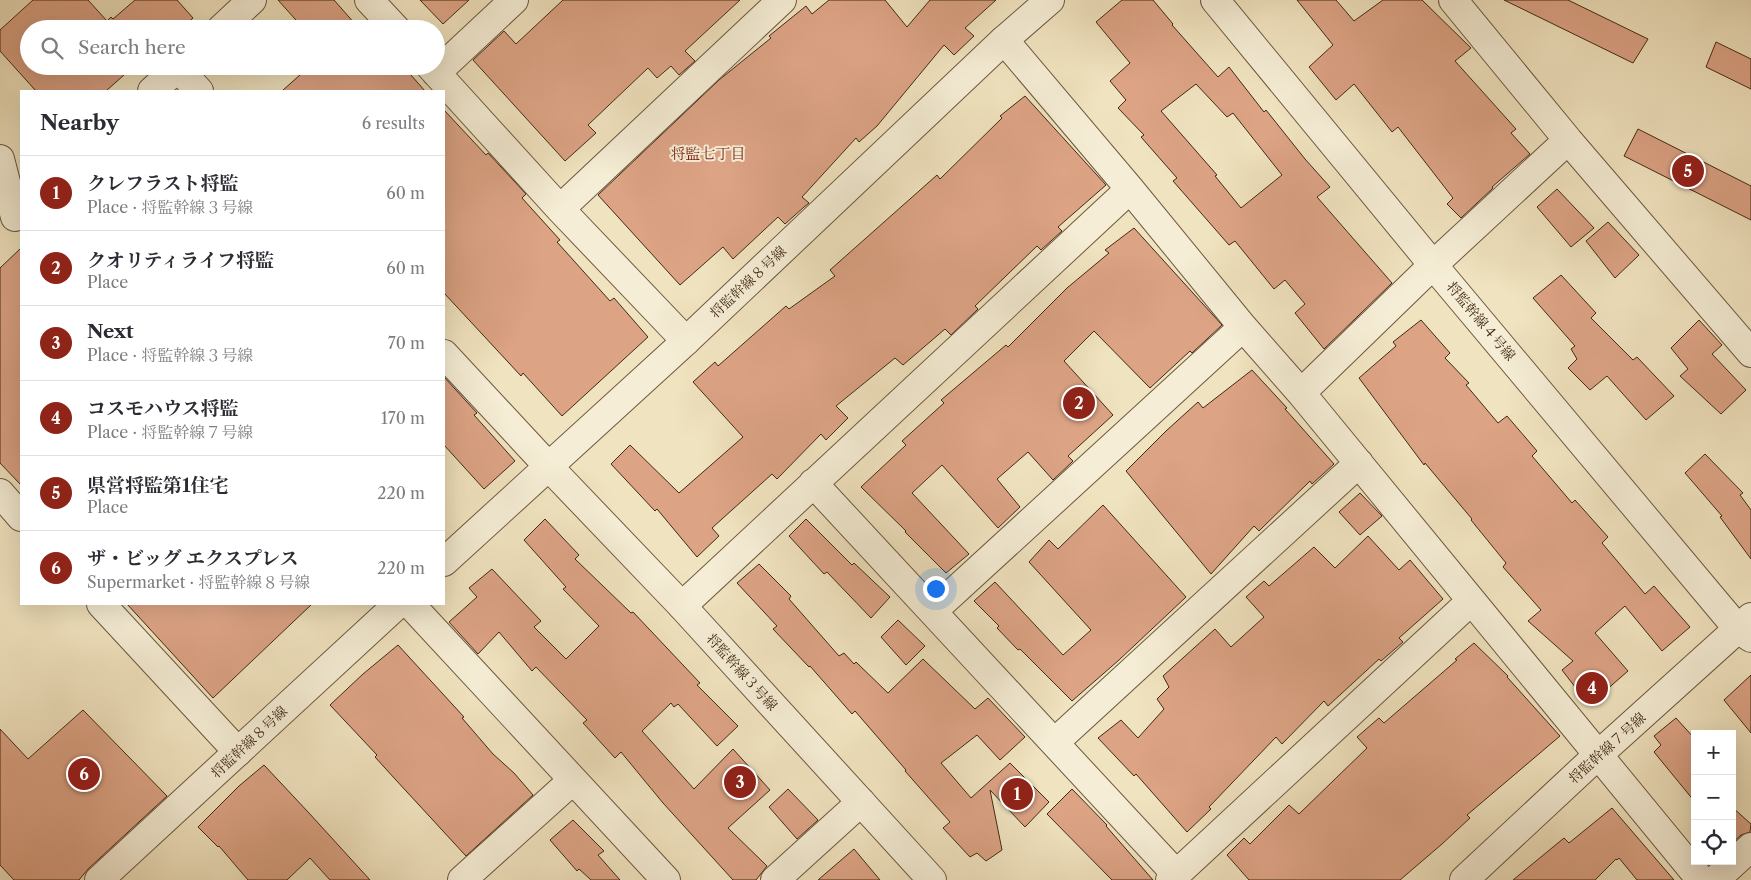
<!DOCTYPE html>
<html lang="en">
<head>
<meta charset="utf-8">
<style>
	body { margin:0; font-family:"Libre Caslon Text","Noto Serif JP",serif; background:#f7f7f7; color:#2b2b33 }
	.controls { position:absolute; right:15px; bottom:15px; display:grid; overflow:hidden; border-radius:0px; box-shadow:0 5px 20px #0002 }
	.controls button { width:45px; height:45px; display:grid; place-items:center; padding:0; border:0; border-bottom:1px solid #e1e1e2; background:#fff; color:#2b2b33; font:25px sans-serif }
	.you { position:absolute; left:935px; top:588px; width:18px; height:18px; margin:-12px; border:4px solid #fff; border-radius:50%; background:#1a73e8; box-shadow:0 0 0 8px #1a73e833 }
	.badge { display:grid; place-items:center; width:32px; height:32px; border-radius:50%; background:#8f2418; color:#fff; font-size:16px; font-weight:700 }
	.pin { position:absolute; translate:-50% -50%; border:2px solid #fff; box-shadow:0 1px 5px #0006 }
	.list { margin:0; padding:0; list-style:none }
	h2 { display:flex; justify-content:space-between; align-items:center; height:65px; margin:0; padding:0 20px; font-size:21px }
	h2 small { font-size:16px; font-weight:400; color:#7c7c81 }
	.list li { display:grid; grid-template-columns:32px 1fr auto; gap:15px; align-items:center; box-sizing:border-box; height:75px; padding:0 20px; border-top:1px solid #e1e1e2 }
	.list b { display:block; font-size:19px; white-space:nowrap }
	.list p { margin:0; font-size:16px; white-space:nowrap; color:#7c7c81 }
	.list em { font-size:16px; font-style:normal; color:#7c7c81 }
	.icon { flex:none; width:28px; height:28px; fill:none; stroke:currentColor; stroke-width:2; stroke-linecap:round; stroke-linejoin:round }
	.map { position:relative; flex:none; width:1751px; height:880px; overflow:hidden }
	.search { position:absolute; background:#fff; box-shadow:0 5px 20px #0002; left:20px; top:20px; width:425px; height:55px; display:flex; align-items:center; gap:12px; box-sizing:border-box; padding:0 18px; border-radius:28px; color:#7c7c81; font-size:19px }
	.panel { position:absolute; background:#fff; box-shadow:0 5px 20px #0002; left:20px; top:90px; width:425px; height:515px; border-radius:0px }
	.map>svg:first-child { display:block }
	.building { fill:#dca385; stroke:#422a15; fill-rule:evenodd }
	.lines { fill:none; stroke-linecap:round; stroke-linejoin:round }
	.minor-casing { stroke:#6e5840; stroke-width:30 }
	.tertiary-casing { stroke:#6e5840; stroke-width:30 }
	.minor { stroke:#f5edd5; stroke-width:28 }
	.tertiary { stroke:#f5edd5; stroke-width:28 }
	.labels { text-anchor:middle; stroke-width:4; stroke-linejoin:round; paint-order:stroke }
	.street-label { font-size:14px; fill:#422a15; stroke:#f5edd5 }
	.neighbourhood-label { font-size:15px; fill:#7a1f14; stroke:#f5edd5 }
</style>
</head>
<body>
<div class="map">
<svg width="1751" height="880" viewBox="0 0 1751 880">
	<rect width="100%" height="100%" fill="#f0e3bf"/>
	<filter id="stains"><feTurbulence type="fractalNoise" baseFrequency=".004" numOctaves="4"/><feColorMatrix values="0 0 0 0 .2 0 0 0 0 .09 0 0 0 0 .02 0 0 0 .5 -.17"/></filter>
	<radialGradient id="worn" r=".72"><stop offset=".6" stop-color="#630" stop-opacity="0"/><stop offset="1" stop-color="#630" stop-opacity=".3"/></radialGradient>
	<path class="building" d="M33 0H88L107 21 111 17 113 19 135 0H177L193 18 181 29H29V66H134L106 91H36L0 51V30Z
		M278 0H334L356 25 361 20 368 29H304Z
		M420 0H469L443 24Z
		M563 0H740L685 51 695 61 679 75 671 66 657 78 648 68 588 125 596 133 565 161 473 60 504 31 516 44Z
		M829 0H885L907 27 930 0H996L965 28 974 36 954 55 944 45 877 126 859 142 856 138 802 197 809 203 804 207 785 224 778 217 733 259 723 247 680 285 598 195 719 80 771 38 769 36 806 6 812 14Z
		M1122 0H1153L1173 24 1172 25 1218 77 1229 67 1264 112 1266 110 1305 159 1330 187 1317 197 1392 283 1324 349 1295 313 1305 304 1285 280 1274 289 1235 241 1229 245 1173 181 1177 178 1141 137 1144 135 1118 108 1126 100 1110 81 1130 63 1096 22ZM1196 84 1227 117 1233 113 1282 175 1241 208 1215 176 1217 175 1161 111Z
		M1297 0H1336L1354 21 1383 0H1422L1471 48 1455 61 1516 129 1511 133 1530 154 1492 187 1493 188 1461 218 1447 204 1453 198 1398 127 1392 132 1354 84 1336 100 1309 67 1333 45Z
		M1504 0H1568L1648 39 1633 63Z
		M1716 42 1751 59V89L1706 67Z
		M310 66H403L425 91H282Z
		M1025 96 1106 185 1058 227 1062 231 1041 250 1037 246 975 306 978 309 951 335 945 329 903 365 895 358 836 406 848 418 826 440 821 434 777 479 772 474 712 528 719 536 697 557 657 509 655 511 611 464 630 445 679 493 743 437 693 382 715 362 718 366 786 306 789 309 835 276 830 270 937 175 940 179 1002 118 1000 116Z
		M444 110 486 155 488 153 526 194 522 198 560 240 557 242 610 301 614 298 648 337 562 416 523 373 521 376 444 293Z
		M1638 129 1751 186V220L1624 156Z
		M1557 189 1594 228 1571 247 1537 207Z
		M1608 222 1639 255 1615 278 1586 241Z
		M1134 228 1222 325 1192 353 1190 351 1150 388 1094 331 1064 361 1113 415 1068 456 1073 461 1053 480 1028 452 997 479 1020 507 998 528 942 465 912 493 969 554 946 573 905 532 906 531 861 487 906 445 902 441 944 403 941 400 1006 345 1008 347 1067 288 1109 253 1105 250Z
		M21 248V485L0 463V268Z
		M1561 275 1596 313 1591 318 1633 360 1637 357 1674 396 1646 420 1607 376 1590 390 1568 368 1577 359 1571 349 1575 346 1533 298Z
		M1421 320 1450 353 1445 358 1469 383 1466 385 1498 423 1507 416 1537 451 1532 456 1572 503 1575 500 1608 537 1602 543 1645 594 1654 586 1690 627 1662 651 1625 606 1595 633 1628 671 1589 705 1562 670 1573 661 1528 621 1541 610 1503 567 1506 563 1471 520 1472 519 1425 463 1424 465 1359 378 1396 346 1393 342Z
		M1699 320 1722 345 1712 354 1746 390 1721 414 1680 376 1688 369 1671 348Z
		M1252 370 1287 408 1285 409 1334 464 1312 484 1310 481 1259 531 1254 526 1211 574 1126 471 1166 431 1198 402 1203 408Z
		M444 377 477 413 474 415 515 461 484 489 444 445Z
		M1705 454 1743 493 1740 495 1751 510V559L1720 517 1722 516 1685 473Z
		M1360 493 1382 516 1360 535 1339 512Z
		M1103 505 1186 597 1119 660 1072 701 1020 649 1018 650 997 628 999 626 974 601 995 582 1063 655 1091 630 1029 562 1049 540 1058 549Z
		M545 519 579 555 575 559 631 613 633 612 700 683 697 685 738 726 717 746 678 704 674 707 671 703 642 731 694 789 733 749 770 790 728 828 767 866 756 880H733L663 803 621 752 615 758 583 723 587 720 536 667 532 671 499 632 478 654 449 622 477 597 469 588 492 569 541 621 534 627 566 659 599 626 563 589 566 587 524 540Z
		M806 519 852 565 854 563 890 597 871 618 827 572 824 574 789 536Z
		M1368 536 1399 570 1410 560 1443 599 1399 638 1403 642 1381 661 1379 659 1328 706 1324 701 1282 744 1276 737 1209 807 1211 809 1187 832 1136 774 1134 776 1098 738 1121 720 1138 738 1164 709 1157 699 1169 687 1163 676 1215 629 1231 647 1264 617 1246 597 1264 581 1269 586 1314 547 1335 568Z
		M759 564 791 596 789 599 839 656 844 653 854 664 856 662 888 693 923 659 975 709 988 698 1025 737 1000 760 977 735 941 763 971 798 1010 763 1049 802 1025 827 990 790 1002 850 986 861 977 853 970 857 943 828 950 822 905 771 906 770 855 711 852 714 810 666 809 667 773 629 777 626 737 583Z
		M127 604H312L213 698Z
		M898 620 925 646 906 665 881 637Z
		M1474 643 1508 676 1507 677 1560 736 1467 815 1470 818 1442 844 1400 880H1249L1227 855 1244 838 1250 844 1289 805 1299 814 1367 748 1357 737 1379 718 1384 723 1457 660 1455 659Z
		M398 645 464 717 462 718 493 754 514 773 533 795 466 856 395 779 375 757 377 755 330 705 363 674Z
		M1751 675V733L1724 700Z
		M83 710 167 796 88 869 79 880H14L0 865V729L28 759Z
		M1676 718 1695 739V802L1654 752 1661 745 1654 736Z
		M264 765 309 813 370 880H330L310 858 287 880H248L219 846 218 847 198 827 239 786Z
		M788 789 818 820 797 839 769 807Z
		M1072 789 1107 825 1106 826 1153 880H1112L1047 814Z
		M1732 807 1751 824 1750 832 1741 835 1732 843Z
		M1612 808 1674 880H1637L1619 858 1617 860 1616 859 1595 880H1513L1564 838 1569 843Z
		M573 820 604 851 598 855 620 880H591L579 869 577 871 550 840Z
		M854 849 880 880H818Z"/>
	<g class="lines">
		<defs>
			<path id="minor" d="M369 0 396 29
				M1453 0 1568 140 1751 353
				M221 29 252 0
				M1004 40 1130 189 1243 327 1301 393 1701 880
				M430 66 560 209 686 341
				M178 68 199 91
				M436 73 514 0
				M152 91 180 66
				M0 159 15 217
				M560 209 782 0
				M444 354 549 467
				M1301 393 1433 265 1568 140
				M813 483 1176 874
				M0 493 21 517
				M101 604 238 752
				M410 604 666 880
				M682 606 1130 189
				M933 611 1243 327
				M1055 742 1359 463
				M462 880 573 780
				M775 880 861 802
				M1170 880 1471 601
				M1715 880 1751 847"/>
			<path id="tertiary" d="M1215 0 1433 265 1738 629 1751 638
				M549 467 682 606 932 880
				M444 562 686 341 1004 40 1050 0
				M99 880 398 604
				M1464 880 1598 755 1751 617"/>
		</defs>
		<use href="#minor" class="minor-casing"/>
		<use href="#tertiary" class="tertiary-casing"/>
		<use href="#minor" class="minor"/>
		<use href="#tertiary" class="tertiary"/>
	</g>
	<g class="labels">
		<g class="street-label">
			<text transform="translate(748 282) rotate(-43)" y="5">将監幹線８号線</text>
			<text transform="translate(1481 321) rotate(50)" y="5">将監幹線４号線</text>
			<text transform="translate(742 672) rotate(48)" y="5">将監幹線３号線</text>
			<text transform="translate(249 742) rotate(-43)" y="5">将監幹線８号線</text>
			<text transform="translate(1607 748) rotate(-42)" y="5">将監幹線７号線</text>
		</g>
		<g class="neighbourhood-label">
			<text x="708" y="159">将監七丁目</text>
		</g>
	</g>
	<rect width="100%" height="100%" filter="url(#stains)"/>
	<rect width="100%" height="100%" fill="url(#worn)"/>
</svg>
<div class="controls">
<button>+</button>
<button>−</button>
<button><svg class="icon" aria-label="locate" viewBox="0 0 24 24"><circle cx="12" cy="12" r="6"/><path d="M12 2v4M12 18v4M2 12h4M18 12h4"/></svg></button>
</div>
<div class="you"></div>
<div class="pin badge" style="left:1017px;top:794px">1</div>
<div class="pin badge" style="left:1079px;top:403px">2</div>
<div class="pin badge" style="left:740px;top:782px">3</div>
<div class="pin badge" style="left:1592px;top:688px">4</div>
<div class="pin badge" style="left:1688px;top:171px">5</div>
<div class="pin badge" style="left:84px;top:774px">6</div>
<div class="search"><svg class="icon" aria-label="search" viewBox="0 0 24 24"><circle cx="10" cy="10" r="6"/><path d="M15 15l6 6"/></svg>Search here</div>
<section class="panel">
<h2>Nearby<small>6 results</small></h2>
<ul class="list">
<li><span class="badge">1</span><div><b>クレフラスト将監</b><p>Place · 将監幹線３号線</p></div><em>60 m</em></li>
<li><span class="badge">2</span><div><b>クオリティライフ将監</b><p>Place</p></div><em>60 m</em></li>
<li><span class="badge">3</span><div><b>Next</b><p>Place · 将監幹線３号線</p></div><em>70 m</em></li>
<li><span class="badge">4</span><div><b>コスモハウス将監</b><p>Place · 将監幹線７号線</p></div><em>170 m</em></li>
<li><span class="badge">5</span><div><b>県営将監第1住宅</b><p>Place</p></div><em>220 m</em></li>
<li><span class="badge">6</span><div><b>ザ・ビッグ エクスプレス</b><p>Supermarket · 将監幹線８号線</p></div><em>220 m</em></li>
</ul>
</section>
</div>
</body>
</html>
